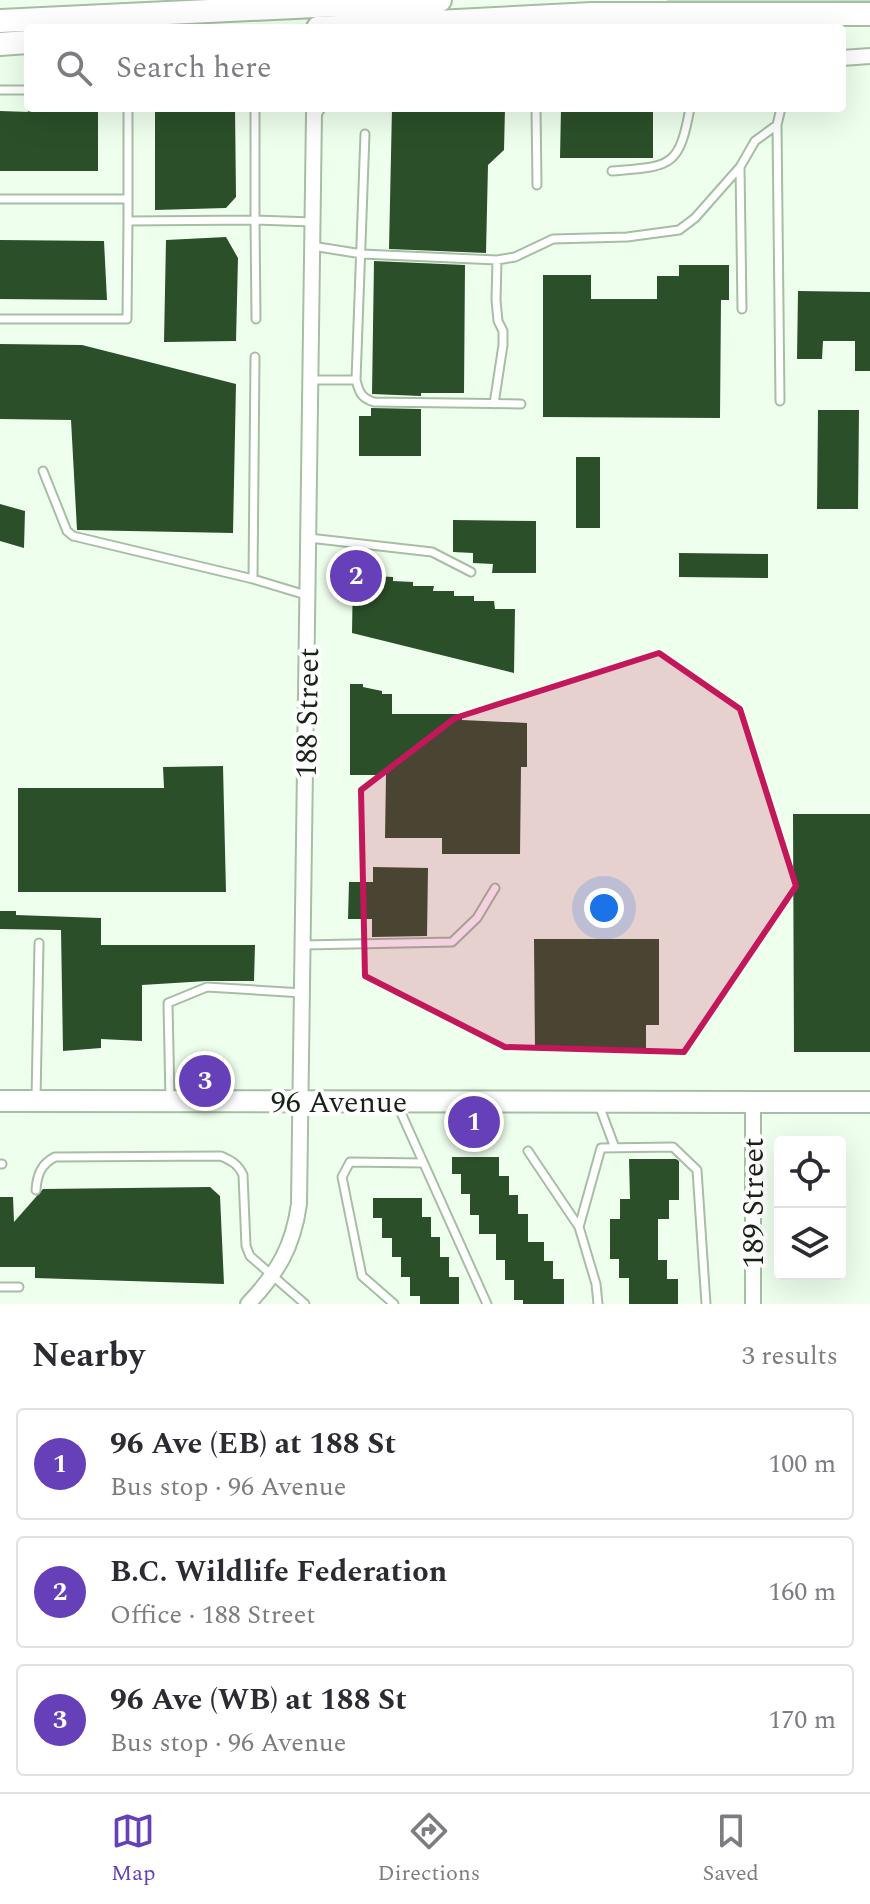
<!DOCTYPE html>
<html lang="en">
<head>
<meta charset="utf-8">
<style>
	body { margin:0; font-family:Spectral,serif; background:#f2f2f3; color:#2b2b33 }
	.controls { position:absolute; right:24px; bottom:24px; display:grid; overflow:hidden; border-radius:8px; box-shadow:0 8px 32px #0002 }
	.controls button { width:72px; height:72px; display:grid; place-items:center; padding:0; border:0; border-bottom:2px solid #e1e1e2; background:#fff; color:#2b2b33; font:40px sans-serif }
	.you { position:absolute; left:604px; top:908px; width:28px; height:28px; margin:-20px; border:6px solid #fff; border-radius:50%; background:#1a73e8; box-shadow:0 0 0 12px #1a73e833 }
	.badge { display:grid; place-items:center; width:52px; height:52px; border-radius:50%; background:#6540b8; color:#fff; font-size:26px; font-weight:700 }
	.pin { position:absolute; translate:-50% -50%; border:4px solid #fff; box-shadow:0 2px 8px #0006 }
	.list { margin:0; padding:0; list-style:none }
	h2 { display:flex; justify-content:space-between; align-items:center; height:104px; margin:0; padding:0 32px; font-size:34px }
	h2 small { font-size:26px; font-weight:400; color:#7c7c81 }
	.list li { display:grid; grid-template-columns:52px 1fr auto; gap:24px; align-items:center; box-sizing:border-box; height:112px; margin:0 16px 16px; padding:0 16px; border:2px solid #e1e1e2; border-radius:8px }
	.list b { display:block; font-size:30px; white-space:nowrap }
	.list p { margin:0; font-size:26px; white-space:nowrap; color:#7c7c81 }
	.list em { font-size:26px; font-style:normal; color:#7c7c81 }
	.icon { flex:none; width:44px; height:44px; fill:none; stroke:currentColor; stroke-width:2; stroke-linecap:round; stroke-linejoin:round }
	.map { position:relative; flex:none; width:870px; height:1304px; overflow:hidden }
	.search { position:absolute; background:#fff; box-shadow:0 8px 32px #0002; left:24px; right:24px; top:24px; height:88px; display:flex; align-items:center; gap:20px; box-sizing:border-box; padding:0 28px; border-radius:8px; color:#7c7c81; font-size:30px }
	.sheet { height:488px; background:#fff }
	nav { display:flex; justify-content:space-around; align-items:center; box-sizing:border-box; height:112px; border-top:2px solid #e1e1e2; background:#fff; font-size:22px; color:#7c7c81 }
	nav a { display:grid; justify-items:center; gap:4px }
	nav .on { color:#6540b8 }
	.map>svg:first-child { display:block }
	.green { fill:#c6e4c3 }
	.building { fill:#2b5029 }
	.lines { fill:none; stroke-linecap:round; stroke-linejoin:round }
	.service-casing { stroke:#a5bfa3; stroke-width:11 }
	.minor-casing { stroke:#a5bfa3; stroke-width:18 }
	.secondary-casing { stroke:#a5bfa3; stroke-width:24 }
	.primary-casing { stroke:#a5bfa3; stroke-width:26 }
	.service { stroke:#fff; stroke-width:7 }
	.minor { stroke:#fff; stroke-width:14 }
	.secondary { stroke:#fff; stroke-width:20 }
	.primary { stroke:#fff; stroke-width:22 }
	.marked { fill:#c2185b; fill-opacity:0.2; stroke:#c2185b; stroke-width:6; stroke-linejoin:round }
	.labels { text-anchor:middle; stroke-width:8; stroke-linejoin:round; paint-order:stroke }
	.street-label { font-size:30px; fill:#192218; stroke:#fff }
</style>
</head>
<body>
<div class="map">
<svg width="870" height="1304" viewBox="0 0 870 1304">
	<rect width="100%" height="100%" fill="#efffed"/>
	<path class="green" d="M667 0H870V2H667Z"/>
	<path class="building" d="M27 108H98V171H0V111L28 112Z
		M155 108H235L236 197 226 208 155 210Z
		M392 108H505L504 150 488 165 486 253 389 249Z
		M561 108H653V158H560Z
		M226 237 238 258 236 341 164 342 166 240Z
		M0 240 104 241 107 300 0 299Z
		M374 261 465 265 464 393H421V396L372 394Z
		M679 265H729V300H721L720 418 543 417V275H591V299H657V276H679Z
		M798 291 870 292V371H855V341H823L822 359H797Z
		M0 344 82 345 236 384 233 533 77 530 71 420 0 419Z
		M371 408 421 409V456H359V416H371Z
		M818 410H859L858 509H817Z
		M576 457H600V528H576Z
		M0 504 25 511 24 548 0 541Z
		M453 520 536 521V573H492L493 564 473 563V553L453 552Z
		M679 553 768 554V578L679 577Z
		M353 572H373V576L393 577V581L413 582V586H434L433 591H454V596H474V601H494L495 609H515L514 673 352 633Z
		M350 684H363V687L382 691V694H392V714H462V720L527 723V767H521L520 854H442V838H385L386 775H350Z
		M223 766 226 892H18V788H164L163 767Z
		M793 814H870V1052H794Z
		M373 867 428 868 427 936 372 937V919H348L349 882H373Z
		M0 911H16V915L101 918V945H255L254 981H207L142 985V1041L101 1039V1048L63 1051 61 930 0 929Z
		M534 939H659V1025H646V1050H535Z
		M452 1157H499V1176H509V1195H518V1214H528V1242H544V1261H553V1279H564V1304H523V1300H514V1280H505V1260H496V1234H479V1215H470V1194H461V1174H452Z
		M629 1159H676L679 1161V1200H669V1219H658V1260H667V1279H678V1304H629V1278H619V1259H610V1219H620V1199H630Z
		M210 1187 220 1196 224 1284 35 1278V1267H0V1197H13L14 1222 43 1189Z
		M373 1198H422V1217H431V1237H440V1257H449V1277H459V1304H420V1296H410V1277H401V1257H392V1238H382V1218H373Z"/>
	<g class="lines">
		<defs>
			<path id="service" d="M0 90H28
				M128 108V221L255 220 256 319
				M255 108V220L313 222
				M536 108 537 185
				M777 125 780 401
				M740 167 742 309
				M612 171C670 166 679 169 690 108
				M0 199H127
				M312 246 362 254 497 260 515 257 553 239 627 237 679 230 695 218 740 167 755 141 777 125 781 108
				M0 319H127L128 221
				M311 380H356L365 134
				M356 380C359 392 361 398 374 402L521 404
				M494 404 503 345V331L498 321 496 300 497 260
				M43 471 67 531 73 536 253 579 306 595
				M309 538 432 552 471 572
				M253 579 255 357
				M304 945 452 942 477 918 495 888
				M36 1099 39 943
				M170 1100 168 1003 207 987 303 993
				M397 1104 487 1304
				M599 1105 615 1148
				M528 1151 579 1227
				M0 1164H2
				M36 1190C37 1175 41 1164 55 1157L221 1156C232 1161 238 1164 243 1175L246 1246 250 1256 305 1304
				M0 1287H19
				M394 1304 362 1276 342 1177 350 1162 423 1163
				M598 1304 596 1284 579 1227 601 1148 673 1147 697 1170 706 1304"/>
			<path id="minor" d="M842 58 870 56
				M753 1102V1304
				M248 1304C278 1272 293 1247 299 1204L314 113 317 108"/>
			<path id="secondary" d="M0 1101 870 1102"/>
			<path id="primary" d="M0 21 440 0
				M318 28 592 14H870
				M0 44 28 42"/>
		</defs>
		<use href="#service" class="service-casing"/>
		<use href="#minor" class="minor-casing"/>
		<use href="#secondary" class="secondary-casing"/>
		<use href="#primary" class="primary-casing"/>
		<use href="#service" class="service"/>
		<use href="#minor" class="minor"/>
		<use href="#secondary" class="secondary"/>
		<use href="#primary" class="primary"/>
	</g>
	<path class="marked" d="M659 653 740 709 796 886 684 1052 505 1047 365 976 361 790 455 718Z"/>
	<g class="labels">
		<g class="street-label">
			<text transform="translate(307 713) rotate(-89)" y="10">188 Street</text>
			<text x="339" y="1112">96 Avenue</text>
			<text transform="translate(753 1203) rotate(-90)" y="10">189 Street</text>
		</g>
	</g>
</svg>
<div class="controls">
<button><svg class="icon" aria-label="locate" viewBox="0 0 24 24"><circle cx="12" cy="12" r="6"/><path d="M12 2v4M12 18v4M2 12h4M18 12h4"/></svg></button>
<button><svg class="icon" aria-label="layers" viewBox="0 0 24 24"><path d="M12 4l9 5-9 5-9-5zM3 14l9 5 9-5"/></svg></button>
</div>
<div class="you"></div>
<div class="pin badge" style="left:474px;top:1122px">1</div>
<div class="pin badge" style="left:356px;top:576px">2</div>
<div class="pin badge" style="left:205px;top:1081px">3</div>
<div class="search"><svg class="icon" aria-label="search" viewBox="0 0 24 24"><circle cx="10" cy="10" r="6"/><path d="M15 15l6 6"/></svg>Search here</div>
</div>
<section class="sheet">
<h2>Nearby<small>3 results</small></h2>
<ul class="list">
<li><span class="badge">1</span><div><b>96 Ave (EB) at 188 St</b><p>Bus stop · 96 Avenue</p></div><em>100 m</em></li>
<li><span class="badge">2</span><div><b>B.C. Wildlife Federation</b><p>Office · 188 Street</p></div><em>160 m</em></li>
<li><span class="badge">3</span><div><b>96 Ave (WB) at 188 St</b><p>Bus stop · 96 Avenue</p></div><em>170 m</em></li>
</ul>
</section>
<nav>
<a class="on"><svg class="icon" aria-label="map" viewBox="0 0 24 24"><path d="M3 6l6-2 6 2 6-2v14l-6 2-6-2-6 2zM9 4v14M15 6v14"/></svg>Map</a>
<a><svg class="icon" aria-label="directions" viewBox="0 0 24 24"><path d="M12 3l9 9-9 9-9-9zM9 14v-3h6M13 9l2 2-2 2"/></svg>Directions</a>
<a><svg class="icon" aria-label="saved" viewBox="0 0 24 24"><path d="M7 4h10v16l-5-4-5 4z"/></svg>Saved</a>
</nav>
</body>
</html>
